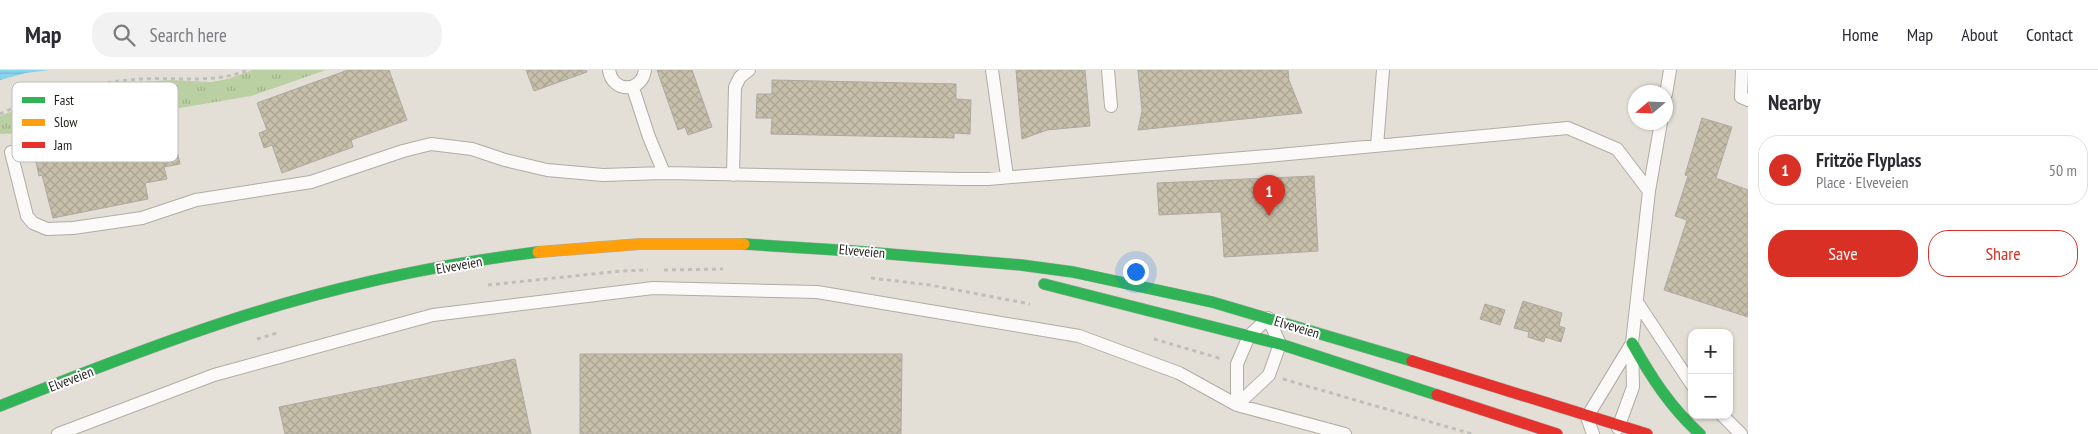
<!DOCTYPE html>
<html lang="en">
<head>
<meta charset="utf-8">
<style>
	body { margin:0; font-family:"PT Sans Narrow",sans-serif; background:#f2f2f3; color:#2b2b33 }
	.controls { position:absolute; right:15px; bottom:15px; display:grid; overflow:hidden; border-radius:10px; box-shadow:0 1px 4px #0004 }
	.controls button { width:45px; height:45px; display:grid; place-items:center; padding:0; border:0; border-bottom:1px solid #e1e1e2; background:#fff; color:#2b2b33; font:25px sans-serif }
	.compass { position:absolute; left:1628px; top:15px; width:45px; height:45px; border-radius:50%; background:#fff; box-shadow:0 1px 4px #0004; rotate:251deg }
	.you { position:absolute; left:1135px; top:201px; width:18px; height:18px; margin:-12px; border:4px solid #fff; border-radius:50%; background:#1a73e8; box-shadow:0 0 0 8px #1a73e833 }
	.badge { display:grid; place-items:center; width:32px; height:32px; border-radius:50%; background:#d93025; color:#fff; font-size:16px; font-weight:700 }
	.pin { position:absolute; translate:-50% -41px; filter:drop-shadow(0 1px 2px #0008) }
	.pin::after { content:''; position:absolute; top:26px; width:18px; height:15px; background:inherit; clip-path:polygon(0 0,100% 0,50% 100%) }
	.list { margin:0; padding:0; list-style:none }
	h2 { display:flex; justify-content:space-between; align-items:center; height:65px; margin:0; padding:0 20px; font-size:21px }
	h2 small { font-size:16px; font-weight:400; color:#7c7c81 }
	.list li { display:grid; grid-template-columns:32px 1fr auto; gap:15px; align-items:center; box-sizing:border-box; height:70px; margin:0 10px 10px; padding:0 10px; border:1px solid #e1e1e2; border-radius:20px }
	.list b { display:block; font-size:19px; white-space:nowrap }
	.list p { margin:0; font-size:16px; white-space:nowrap; color:#7c7c81 }
	.list em { font-size:16px; font-style:normal; color:#7c7c81 }
	.actions { display:flex; gap:10px; padding:15px 20px }
	.actions a { flex:1; padding:11px 0; border:1px solid #d93025; border-radius:20px; text-align:center; font-size:18px; color:#d93025 }
	.actions .main { background:#d93025; color:#fff }
	.icon { flex:none; width:28px; height:28px; fill:none; stroke:currentColor; stroke-width:2; stroke-linecap:round; stroke-linejoin:round }
	.map { position:relative; flex:none; width:1748px; height:364px; overflow:hidden }
	header { display:flex; align-items:center; gap:30px; box-sizing:border-box; height:70px; padding:0 25px; background:#fff; border-bottom:1px solid #e1e1e2 }
	header strong { font-size:24px }
	nav { display:flex; gap:28px; margin-inline-start:auto; font-size:18px }
	.search { width:350px; height:45px; background:#f2f2f3; display:flex; align-items:center; gap:12px; box-sizing:border-box; padding:0 18px; border-radius:20px; color:#7c7c81; font-size:19px }
	main { display:flex }
	aside { flex:1; background:#fff }
	.map>svg:first-child { display:block }
	.grass { fill:url(#grass-tufts) }
	.water { fill:url(#water-rules) }
	.building { fill:url(#building-cross-hatch); stroke:#adaaa3 }
	.lines { fill:none; stroke-linecap:round; stroke-linejoin:round }
	.lane-casing { stroke:#afaca6; stroke-width:14 }
	.fast-casing { stroke:#afaca6; stroke-width:12 }
	.slow-casing { stroke:#afaca6; stroke-width:12 }
	.jam-casing { stroke:#afaca6; stroke-width:12 }
	.path { stroke:#c0bebc; stroke-width:3; stroke-dasharray:4 4; stroke-linecap:butt }
	.lane { stroke:#fbfaf9; stroke-width:12 }
	.fast { stroke:#30b455; stroke-width:11 }
	.slow { stroke:#ff9f0a; stroke-width:11 }
	.jam { stroke:#e5322d; stroke-width:11 }
	.labels { text-anchor:middle; stroke-width:4; stroke-linejoin:round; paint-order:stroke }
	.street-label { font-size:14px; fill:#201e19; stroke:#fff }
	.key { fill:#fff; stroke:#bcbcba; stroke-width:1 }
	.key-label { font-size:14px; fill:#201e19 }
</style>
</head>
<body>
<header>
<strong>Map</strong>
<div class="search"><svg class="icon" aria-label="search" viewBox="0 0 24 24"><circle cx="10" cy="10" r="6"/><path d="M15 15l6 6"/></svg>Search here</div>
<nav><a>Home</a><a>Map</a><a>About</a><a>Contact</a></nav>
</header>
<main>
<div class="map">
<svg width="1748" height="364" viewBox="0 0 1748 364">
	<defs>
		<pattern id="grass-tufts" width="24" height="20" patternUnits="userSpaceOnUse" patternTransform="scale(1.25)"><rect width="24" height="20" fill="#bad0a3"/><path d="M3 7l-1-3M5 7V3M7 7l1-3M15 17l-1-3M17 17v-4M19 17l1-3" fill="none" stroke="#a0b28c"/></pattern>
		<pattern id="water-rules" width="6" height="5" patternUnits="userSpaceOnUse" patternTransform="scale(1.25)"><rect width="6" height="5" fill="#89d4ed"/><path d="M0 2.5h6" fill="none" stroke="#76b6cb"/></pattern>
		<pattern id="building-cross-hatch" width="8" height="8" patternUnits="userSpaceOnUse" patternTransform="scale(1.25)"><rect width="8" height="8" fill="#c7bfaa"/><path d="M0 0l8 8M0 8l8-8" fill="none" stroke="#aba492"/></pattern>
	</defs>
	<rect width="100%" height="100%" fill="#e3dfd7"/>
	<path class="grass" d="M253 0H326L251 26 32 63 0 64V46L35 32 70 23 117 14 170 10 211 12 228 9Z"/>
	<path class="water" d="M0 0H50L26 3 0 10Z"/>
	<path class="building" d="M348 0H389L407 50 351 70 353 77 282 103 272 75 264 78 259 63 267 60 257 33Z
		M526 0H586L587 2 534 21Z
		M657 0H692L712 57 688 65 685 57 678 60Z
		M1016 0H1085L1090 56 1047 60 1022 69Z
		M1138 0H1288L1289 10 1302 43 1138 60 1142 41Z
		M772 10 956 14V29L971 30 970 64 954 63V68L771 64 772 48H756L757 24H772Z
		M1702 48 1732 57 1716 108 1748 120V247L1664 220 1687 150 1675 146 1688 106 1685 105Z
		M163 52 165 65 173 63 180 94 164 97 167 109 145 113 148 129 53 148 42 105 39 106 33 78Z
		M1314 106 1318 181 1224 187 1221 142 1159 145 1157 113Z
		M1523 231 1562 243 1559 256 1565 258 1561 272 1545 267 1544 272 1528 267 1529 262 1514 258Z
		M1485 234 1505 240 1500 255 1480 249Z
		M580 284H902L901 364H580Z
		M515 289 531 364H285L279 337Z"/>
	<g class="lines">
		<defs>
			<path id="lane" d="M609 0C612 23 642 23 645 0
				M992 0 1007 106
				M1108 0 1111 36
				M1742 0 1741 27 1748 30
				M633 18 649 67 664 103
				M1666 24 1670 0
				M1377 76 1383 0
				M11 82 27 146 33 153 47 159 73 158 142 148 196 130 311 112 403 81 431 74 472 79 505 90 547 100 603 105 664 103 961 109H988L1267 86 1568 58 1617 79 1649 121
				M733 105 735 17 740 7 749 0
				M1637 232 1692 315
				M1268 248 1280 274 1269 305 1237 335V294L1249 266Z
				M1722 345 1741 364
				M1618 358 1633 317 1632 273 1649 121 1661 52
				M58 364 214 305 433 245 653 218 817 222 1079 266 1179 303 1237 335 1345 364
				M1593 364 1587 347 1632 273"/>
			<path id="fast" d="M744 174 853 181 1021 195 1073 202 1212 232 1412 291
				M1044 214 1280 274 1437 325
				M1632 273C1651 307 1671 338 1700 364
				M0 336C75 306 151 276 228 251 328 218 433 195 538 182"/>
			<path id="slow" d="M538 182 640 174H744"/>
			<path id="jam" d="M1412 291 1647 364
				M1437 325 1557 364"/>
		</defs>
		<use href="#lane" class="lane-casing"/>
		<use href="#fast" class="fast-casing"/>
		<use href="#slow" class="slow-casing"/>
		<use href="#jam" class="jam-casing"/>
		<path class="path" d="M0 44C43 24 94 12 141 9 177 7 214 14 248 0
			M664 200 723 199
			M871 208 930 215 1030 234
			M488 215 621 201 648 200
			M257 269 277 263
			M1154 269 1222 289
			M1283 309 1472 364"/>
		<use href="#lane" class="lane"/>
		<use href="#fast" class="fast"/>
		<use href="#slow" class="slow"/>
		<use href="#jam" class="jam"/>
	</g>
	<g class="labels">
		<g class="street-label">
			<text transform="translate(862 181) rotate(5)" y="5">Elveveien</text>
			<text transform="translate(459 195) rotate(-10)" y="5">Elveveien</text>
			<text transform="translate(1297 257) rotate(17)" y="5">Elveveien</text>
			<text transform="translate(71 309) rotate(-21)" y="5">Elveveien</text>
		</g>
	</g>
	<rect x="12" y="12" width="166" height="80" rx="8" class="key"/>
	<rect x="22" y="27" width="23" height="6" fill="#30b455"/>
	<rect x="22" y="49" width="23" height="7" fill="#ff9f0a"/>
	<rect x="22" y="72" width="23" height="6" fill="#e5322d"/>
	<g class="key-label">
		<text x="54" y="35">Fast</text>
		<text x="54" y="57">Slow</text>
		<text x="54" y="80">Jam</text>
	</g>
</svg>
<div class="controls">
<button>+</button>
<button>−</button>
</div>
<svg class="compass" viewBox="-18 -18 36 36"><path d="M0-13l5 13h-10z" fill="#e53935"/><path d="M0 13l5-13h-10z" fill="#7c7c81"/></svg>
<div class="you"></div>
<div class="pin badge" style="left:1269px;top:146px">1</div>
</div>
<aside>
<h2>Nearby<small></small></h2>
<ul class="list">
<li><span class="badge">1</span><div><b>Fritzöe Flyplass</b><p>Place · Elveveien</p></div><em>50 m</em></li>
</ul>
<div class="actions"><a class="main">Save</a><a>Share</a></div>
</aside>
</main>
</body>
</html>
